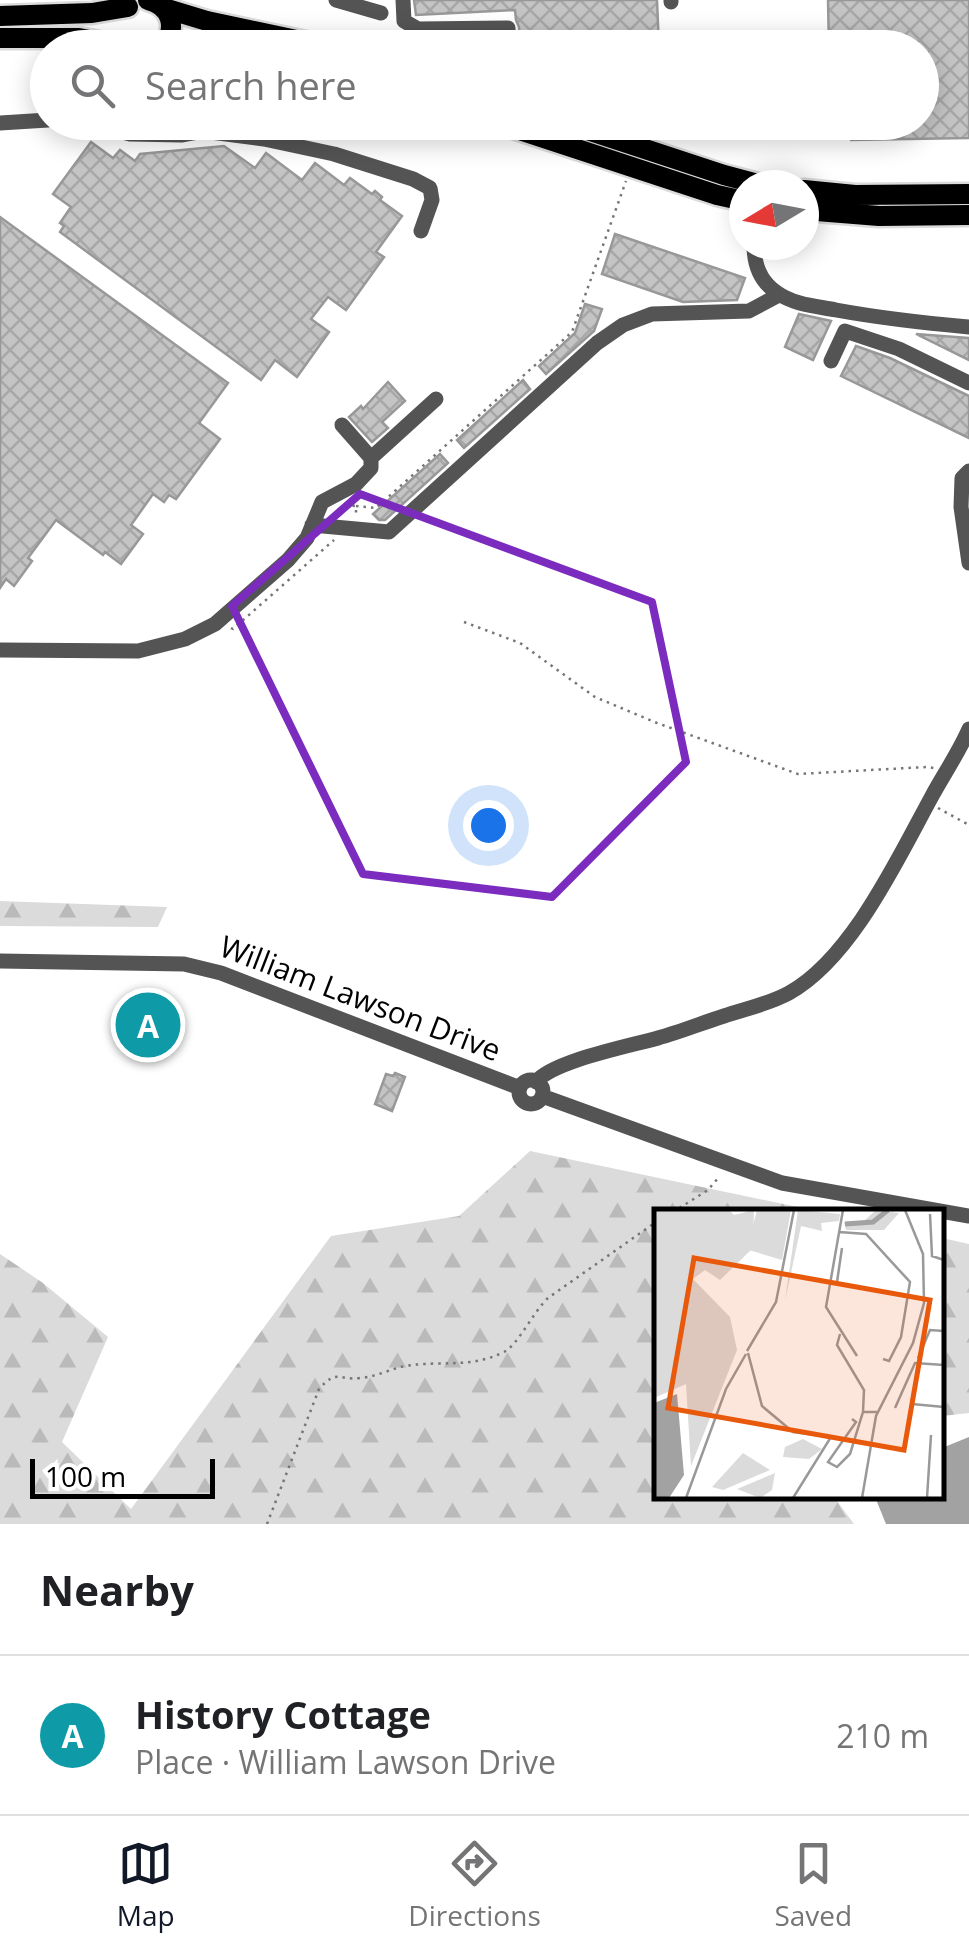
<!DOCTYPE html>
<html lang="en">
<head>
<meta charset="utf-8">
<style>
	body { margin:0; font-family:"Open Sans",sans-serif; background:#f2f2f2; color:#202124 }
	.compass { position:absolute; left:729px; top:170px; width:90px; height:90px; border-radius:50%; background:#fff; box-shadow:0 5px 25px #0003; rotate:260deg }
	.scale { position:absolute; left:30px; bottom:25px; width:185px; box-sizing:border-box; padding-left:10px; border:5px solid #000; border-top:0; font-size:28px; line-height:35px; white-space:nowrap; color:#000; -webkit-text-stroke:8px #fff; paint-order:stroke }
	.you { position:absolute; left:488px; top:825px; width:35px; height:35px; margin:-25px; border:8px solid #fff; border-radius:50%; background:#1a73e8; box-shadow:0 0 0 15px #1a73e833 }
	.badge { display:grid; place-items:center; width:65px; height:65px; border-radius:50%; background:#111827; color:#fff; font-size:32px; font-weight:700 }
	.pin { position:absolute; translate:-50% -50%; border:5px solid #fff; box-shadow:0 2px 10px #0006 }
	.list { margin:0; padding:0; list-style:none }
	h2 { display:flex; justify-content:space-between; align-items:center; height:130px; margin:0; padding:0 40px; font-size:42px }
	h2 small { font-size:32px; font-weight:400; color:#757577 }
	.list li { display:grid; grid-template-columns:65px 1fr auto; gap:30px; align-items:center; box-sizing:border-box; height:160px; padding:0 40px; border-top:2px solid #e0e0e0 }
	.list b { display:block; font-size:38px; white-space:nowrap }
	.list p { margin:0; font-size:32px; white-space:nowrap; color:#757577 }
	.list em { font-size:32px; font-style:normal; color:#757577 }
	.icon { flex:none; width:55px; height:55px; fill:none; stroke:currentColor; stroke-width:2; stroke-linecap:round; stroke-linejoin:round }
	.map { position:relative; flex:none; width:969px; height:1524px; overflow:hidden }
	.search { position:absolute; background:#fff; box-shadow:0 5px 25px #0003; left:30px; right:30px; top:30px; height:110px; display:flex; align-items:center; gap:25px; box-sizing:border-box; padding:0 35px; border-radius:55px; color:#757577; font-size:38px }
	.sheet { height:290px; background:#fff }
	nav { display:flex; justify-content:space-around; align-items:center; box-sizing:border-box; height:140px; border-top:2px solid #e0e0e0; background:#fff; font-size:28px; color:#757577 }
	nav a { display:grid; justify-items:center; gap:5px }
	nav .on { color:#111827 }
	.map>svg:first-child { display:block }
	.forest { fill:url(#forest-firs) }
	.water { fill:#a2a2a2 }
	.building { fill:url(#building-cross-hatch); stroke:#989898; stroke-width:2.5 }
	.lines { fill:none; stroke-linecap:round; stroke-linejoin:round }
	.major-casing { stroke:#dbdbdb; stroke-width:25 }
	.path { stroke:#767676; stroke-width:2.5; stroke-dasharray:2.5 5; stroke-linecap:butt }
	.minor { stroke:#545454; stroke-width:15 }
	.major { stroke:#000; stroke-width:20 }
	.marked { fill:none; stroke:#7b2cbf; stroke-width:8; stroke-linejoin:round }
	.labels { text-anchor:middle; stroke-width:8; stroke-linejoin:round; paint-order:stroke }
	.street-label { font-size:30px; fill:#000; stroke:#fff }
	.inset-river { fill:none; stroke:#a2a2a2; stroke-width:5 }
	.inset-road { fill:none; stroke:#999; stroke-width:2.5 }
	.view { fill:#e8590c; fill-opacity:0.15; stroke:#e8590c; stroke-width:5 }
	.inset-edge { fill:none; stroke:#000; stroke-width:5 }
</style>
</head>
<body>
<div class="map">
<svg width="969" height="1524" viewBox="0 0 969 1524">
	<defs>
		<pattern id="forest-firs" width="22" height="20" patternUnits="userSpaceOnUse" patternTransform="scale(2.5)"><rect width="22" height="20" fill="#dbdbdb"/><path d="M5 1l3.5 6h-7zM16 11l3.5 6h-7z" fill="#bababa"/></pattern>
		<pattern id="building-cross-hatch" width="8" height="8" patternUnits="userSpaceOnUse" patternTransform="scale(2.5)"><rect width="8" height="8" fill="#c4c4c4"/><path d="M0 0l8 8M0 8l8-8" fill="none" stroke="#a7a7a7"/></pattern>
	</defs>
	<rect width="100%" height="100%" fill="#fff"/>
	<path class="forest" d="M0 901 167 907 158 927 0 926Z
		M530 1151 817 1211 656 1212V1496L834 1497 854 1524H0V1254L43 1283 108 1337 62 1442 131 1509 331 1236 459 1216Z
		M942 1238 969 1244V1413L942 1416Z"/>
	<path class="water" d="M969 1437V1524H886L875 1497 942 1496V1448Z"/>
	<path class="building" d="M414 0H657L659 48H520L519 27 516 20 515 10 416 15Z
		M828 0H969V138L851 140 841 122H922V48H829Z
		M91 142 113 158 120 150 135 161 140 154 224 146 255 168 266 153 302 180 315 163 344 185 350 178 372 194 375 191 382 197 380 200 402 216 376 252 384 257 346 310 328 297 311 319 329 332 297 377 275 360 261 380 60 232 64 226 60 223 71 207 53 194Z
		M0 217 228 383 199 423 220 439 176 499 169 495 164 502 153 494 131 525 143 534 121 564 105 552 103 555 56 520 28 558 32 561 14 586 6 579 0 588Z
		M615 234 745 278 737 300 683 302 602 274Z
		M585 304 602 309 594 331 546 374 539 366 575 333Z
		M799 314 831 321 813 360 785 347Z
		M916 334 969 338V360Z
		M856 346 890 358 969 396V438L841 376Z
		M523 380 530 389 464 448 457 440Z
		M388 382 405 401 382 422 388 428 372 442 349 417 361 406 363 409Z
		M440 454 448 463 385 520H379L373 514Z
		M139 1009H157V1042L124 1041V1026L138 1027Z
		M395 1073 405 1077 392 1111 375 1104 386 1074 393 1076Z"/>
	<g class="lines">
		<defs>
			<path id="major" d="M148 0C172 6 178 29 162 48
				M164 8 207 21 334 48
				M0 16 92 13 128 7
				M0 38H79L130 48
				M166 48 194 45 223 48
				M495 122 717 195 744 201
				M563 122 724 175 762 185
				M804 190 855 195 969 194
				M804 210 879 216 969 215"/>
		</defs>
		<use href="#major" class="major-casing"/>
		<path class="path" d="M348 42 366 48
			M345 505 356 506V516
			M356 506 376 508 572 332 626 181
			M464 622 520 643 595 697 657 723 798 774 926 767 934 768
			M231 628 233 629 334 540
			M938 808 969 825
			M673 1212 708 1190 719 1177
			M267 1524 319 1389C338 1368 338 1381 360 1378 376 1377 390 1369 405 1366 442 1360 469 1369 504 1352 518 1345 533 1312 548 1298L656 1222"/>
		<path class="minor" d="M336 0 381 13
			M403 0 404 21 418 29 508 28 509 48
			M671 0V2
			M85 122 130 134 181 135 203 131 264 139 334 154 413 179 430 188 432 200 421 231
			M0 123 48 120
			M754 245C754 264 760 281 776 292 794 305 816 306 836 310 880 318 924 323 969 327
			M831 361 845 331 899 349 969 383
			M342 425 371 458
			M969 471 962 478 961 507 969 563
			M312 525 389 532 597 343 623 325 652 314 749 311 779 295
			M0 650 138 651 185 639 215 624 288 560 307 538 322 502 356 484 371 468V458L436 399
			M0 961 184 964 221 973 520 1088
			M519 1092a12 12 0 1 1 24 0a12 12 0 1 1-24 0Z
			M536 1082C553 1061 630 1046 658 1038 680 1032 702 1023 724 1016 745 1009 769 1004 789 993 852 958 898 858 932 796 944 774 959 752 969 729
			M542 1096 782 1183 969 1216"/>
		<use href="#major" class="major"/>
	</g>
	<path class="marked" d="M360 494 652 602 686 762 552 897 363 874 232 606Z"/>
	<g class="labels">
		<g class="street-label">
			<text transform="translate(360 999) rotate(21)" y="10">William Lawson Drive</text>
		</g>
	</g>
	<g transform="translate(654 1209)">
		<rect width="290" height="290" fill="#fff"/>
		<path d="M0 1H75L80 6 100 1 99 39 66 71 51 61 39 70 76 108 83 141 37 257 32 175 0 189ZM144 1 186 5 185 12 167 14 168 22 147 17 131 92ZM222 1 245 4 230 21H192L190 13 210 12ZM149 230 168 240 155 250 129 248 131 238ZM89 244 116 261 69 281 58 278ZM121 264 118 281 106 289 83 280Z" fill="#dbdbdb"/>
		<path d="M103 1H137L128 51 78 36 82 16 98 20Z" fill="#dbdbdb"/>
		<path d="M23 185 30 266 15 289H0V194Z" fill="#a2a2a2"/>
		<path class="inset-river" d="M191 15 219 13 234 1"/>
		<path class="inset-road" d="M189 1 172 98 203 147M276 5 278 47 290 51M185 23 212 25 256 73 247 128 235 152 229 150M183 73 188 39M186 125 183 136 210 181 209 203M93 142 122 93 140 1M94 144 108 197 139 223 177 228 139 289M264 149 276 121 290 122M258 195 290 198M241 199 261 154 290 156M198 210 202 213 174 253 183 258 196 245 209 203H224M32 289 72 180 92 145M208 289 222 207 259 134 270 94 269 45 251 1M273 289 277 226"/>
		<path class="view" d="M40 49 276 91 250 241 14 199Z"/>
		<rect width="290" height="290" class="inset-edge"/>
	</g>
</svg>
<svg class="compass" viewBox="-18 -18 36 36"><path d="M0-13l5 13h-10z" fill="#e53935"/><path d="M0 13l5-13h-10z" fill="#757577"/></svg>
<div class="scale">100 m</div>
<div class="you"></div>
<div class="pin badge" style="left:148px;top:1025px;background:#0f9aa8">A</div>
<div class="search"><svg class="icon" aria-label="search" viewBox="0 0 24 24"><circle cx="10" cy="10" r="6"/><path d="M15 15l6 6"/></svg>Search here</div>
</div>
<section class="sheet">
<h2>Nearby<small></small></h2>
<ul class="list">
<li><span class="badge" style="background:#0f9aa8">A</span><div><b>History Cottage</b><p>Place · William Lawson Drive</p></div><em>210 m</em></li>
</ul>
</section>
<nav>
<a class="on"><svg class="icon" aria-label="map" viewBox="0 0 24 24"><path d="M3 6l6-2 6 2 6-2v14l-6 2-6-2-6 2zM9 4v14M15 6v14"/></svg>Map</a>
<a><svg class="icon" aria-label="directions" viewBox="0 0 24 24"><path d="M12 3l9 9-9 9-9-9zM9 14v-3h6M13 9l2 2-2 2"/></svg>Directions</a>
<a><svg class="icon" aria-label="saved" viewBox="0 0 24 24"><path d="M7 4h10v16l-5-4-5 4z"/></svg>Saved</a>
</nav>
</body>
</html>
